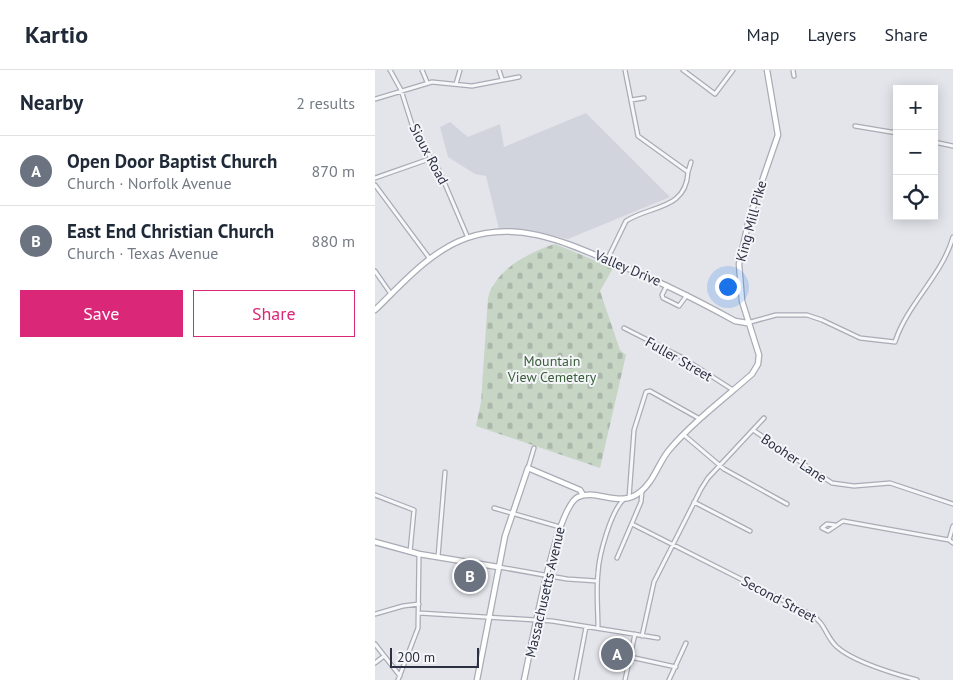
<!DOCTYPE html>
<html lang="en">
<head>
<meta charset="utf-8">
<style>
	body { margin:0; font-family:"PT Sans",sans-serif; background:#f2f2f3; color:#1f2937 }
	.controls { position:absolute; right:15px; top:15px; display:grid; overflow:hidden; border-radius:0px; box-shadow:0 2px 12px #0003 }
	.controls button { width:45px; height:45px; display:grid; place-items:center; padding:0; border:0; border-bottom:1px solid #e0e1e3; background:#fff; color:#1f2937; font:25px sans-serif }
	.scale { position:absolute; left:15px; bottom:12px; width:89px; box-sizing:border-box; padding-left:5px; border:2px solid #2c3043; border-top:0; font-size:14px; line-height:18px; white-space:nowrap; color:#2c3043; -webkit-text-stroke:4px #f4f5f8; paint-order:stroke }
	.you { position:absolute; left:352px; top:216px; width:18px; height:18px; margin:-12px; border:4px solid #fff; border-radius:50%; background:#1a73e8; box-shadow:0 0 0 8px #1a73e833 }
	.badge { display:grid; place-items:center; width:32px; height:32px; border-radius:50%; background:#db2777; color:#fff; font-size:16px; font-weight:700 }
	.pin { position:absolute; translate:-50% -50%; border:2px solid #fff; box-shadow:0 1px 5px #0006 }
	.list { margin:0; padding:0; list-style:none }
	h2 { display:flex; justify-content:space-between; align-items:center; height:65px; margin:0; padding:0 20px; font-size:21px }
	h2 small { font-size:16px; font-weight:400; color:#747a83 }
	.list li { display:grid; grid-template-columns:32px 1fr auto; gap:15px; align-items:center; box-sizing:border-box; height:70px; padding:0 20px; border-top:1px solid #e0e1e3 }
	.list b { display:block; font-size:19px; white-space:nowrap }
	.list p { margin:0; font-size:16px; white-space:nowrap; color:#747a83 }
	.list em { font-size:16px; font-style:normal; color:#747a83 }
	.actions { display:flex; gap:10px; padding:15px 20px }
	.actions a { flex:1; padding:11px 0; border:1px solid #db2777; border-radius:0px; text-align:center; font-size:18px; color:#db2777 }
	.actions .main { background:#db2777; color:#fff }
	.icon { flex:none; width:28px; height:28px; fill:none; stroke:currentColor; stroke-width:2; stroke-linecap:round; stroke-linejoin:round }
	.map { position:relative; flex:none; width:578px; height:610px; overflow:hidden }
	header { display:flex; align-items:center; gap:30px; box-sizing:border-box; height:70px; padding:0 25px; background:#fff; border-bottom:1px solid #e0e1e3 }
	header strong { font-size:24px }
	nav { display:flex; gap:28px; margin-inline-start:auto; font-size:18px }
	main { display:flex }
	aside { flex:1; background:#fff }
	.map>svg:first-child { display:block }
	.built { fill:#d2d4dd }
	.cemetery { fill:url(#cemetery-stones) }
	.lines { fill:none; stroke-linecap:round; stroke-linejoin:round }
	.street-casing { stroke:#a9abb5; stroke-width:5.5 }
	.secondary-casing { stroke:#a9abb5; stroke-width:7 }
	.street { stroke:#f7f7f9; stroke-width:3 }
	.secondary { stroke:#fff; stroke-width:4.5 }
	.labels { text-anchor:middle; stroke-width:4; stroke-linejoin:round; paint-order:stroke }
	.street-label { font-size:14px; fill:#2c3043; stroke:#f4f5f8 }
	.park-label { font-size:14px; fill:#3a5e3a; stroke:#f4f5f8 }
</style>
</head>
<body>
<header>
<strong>Kartio</strong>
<nav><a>Map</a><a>Layers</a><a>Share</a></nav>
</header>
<main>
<aside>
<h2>Nearby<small>2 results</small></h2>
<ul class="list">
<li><span class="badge" style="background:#6b7280">A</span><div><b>Open Door Baptist Church</b><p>Church · Norfolk Avenue</p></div><em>870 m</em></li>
<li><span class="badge" style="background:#6b7280">B</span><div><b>East End Christian Church</b><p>Church · Texas Avenue</p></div><em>880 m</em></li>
</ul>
<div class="actions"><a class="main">Save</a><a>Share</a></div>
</aside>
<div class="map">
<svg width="578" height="610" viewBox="0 0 578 610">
	<defs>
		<pattern id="cemetery-stones" width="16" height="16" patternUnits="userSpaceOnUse" patternTransform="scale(1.25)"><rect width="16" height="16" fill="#c7d5c5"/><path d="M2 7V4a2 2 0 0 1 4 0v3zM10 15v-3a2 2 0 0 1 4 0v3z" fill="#abb7aa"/></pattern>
	</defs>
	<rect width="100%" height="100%" fill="#e4e5eb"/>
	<path class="built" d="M211 43 295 127 193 169 155 160 124 159 111 106 100 104 73 87 65 57 75 52 93 67 125 54 129 77Z"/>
	<path class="cemetery" d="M180 174 238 198 225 221 245 280 251 285 225 398 101 356 106 332 113 228C120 200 154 182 180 174Z"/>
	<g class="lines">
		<defs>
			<path id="street" d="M15 0 26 20 40 64 64 100 93 168
				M47 0 52 12
				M124 0 127 9
				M308 0 340 24 358 0
				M418 0 419 6
				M81 14 85 0
				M0 29 57 12 97 16 144 7
				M256 30 269 28
				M480 56 522 63
				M559 72 578 76
				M313 102 316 92
				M0 108 57 88
				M0 115 55 189
				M232 190 251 151C276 135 311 140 313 102L263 66 250 0
				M0 201 16 224
				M292 215 287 225 288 228 304 236 312 225
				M372 253 401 245H432L447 250 485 268 520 272C532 234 567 206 578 167
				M249 258 308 288 358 320
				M378 360 457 413 479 416 515 413 578 434
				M309 365 349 399 412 434
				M153 398 159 378
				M0 425 39 440 35 482
				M254 428 259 360 271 322 275 321 325 349
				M319 432 375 461
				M119 438 185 457
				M257 454 435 544C451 553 450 566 462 577 479 592 520 604 542 610
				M460 455 452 454 447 458 453 461 468 451 574 470 578 473
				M574 470 578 456
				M63 487 70 402
				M242 488 266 432 267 421
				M124 497 192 509 222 511
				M44 543 177 551 283 568
				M0 544 28 536 44 534
				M223 558C223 540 221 521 223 503 224 484 236 441 249 429
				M267 566 279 512 326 419 333 408 389 348
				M0 574 25 606
				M255 587 301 597
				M0 593 9 586
				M23 610 43 558 44 484
				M201 610 211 557
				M250 610 260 564
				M294 610 311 573"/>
			<path id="secondary" d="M0 240C27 214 55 181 92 168 145 149 196 175 244 195 284 211 322 230 360 251L372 253
				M0 472 44 484 123 497
				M102 610 130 466 153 398 205 420 208 425
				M149 610C156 580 180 438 203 427 221 418 245 439 265 422 279 412 284 391 295 379 319 351 350 328 377 304L383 294 384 285 367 231 364 194 374 149 403 65 392 0"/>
		</defs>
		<use href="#street" class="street-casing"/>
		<use href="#secondary" class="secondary-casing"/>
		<use href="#street" class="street"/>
		<use href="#secondary" class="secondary"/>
	</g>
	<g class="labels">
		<g class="street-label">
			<text transform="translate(54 84) rotate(62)" y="5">Sioux Road</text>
			<text transform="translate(376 151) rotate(-75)" y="5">King Mill Pike</text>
			<text transform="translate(253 198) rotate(23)" y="5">Valley Drive</text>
			<text transform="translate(304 289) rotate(30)" y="5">Fuller Street</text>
			<text transform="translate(419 388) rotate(34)" y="5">Booher Lane</text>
			<text transform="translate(170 522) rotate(-77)" y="5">Massachusetts Avenue</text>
			<text transform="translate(404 529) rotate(28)" y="5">Second Street</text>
		</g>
		<g class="park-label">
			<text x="177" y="296">Mountain<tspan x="177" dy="16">View Cemetery</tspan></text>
		</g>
	</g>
</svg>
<div class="controls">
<button>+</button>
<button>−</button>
<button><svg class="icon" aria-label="locate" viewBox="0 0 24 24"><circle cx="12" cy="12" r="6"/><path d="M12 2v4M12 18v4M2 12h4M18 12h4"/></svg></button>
</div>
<div class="scale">200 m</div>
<div class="you"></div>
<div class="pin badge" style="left:242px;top:584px;background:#6b7280">A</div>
<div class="pin badge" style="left:95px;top:506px;background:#6b7280">B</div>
</div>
</main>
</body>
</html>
